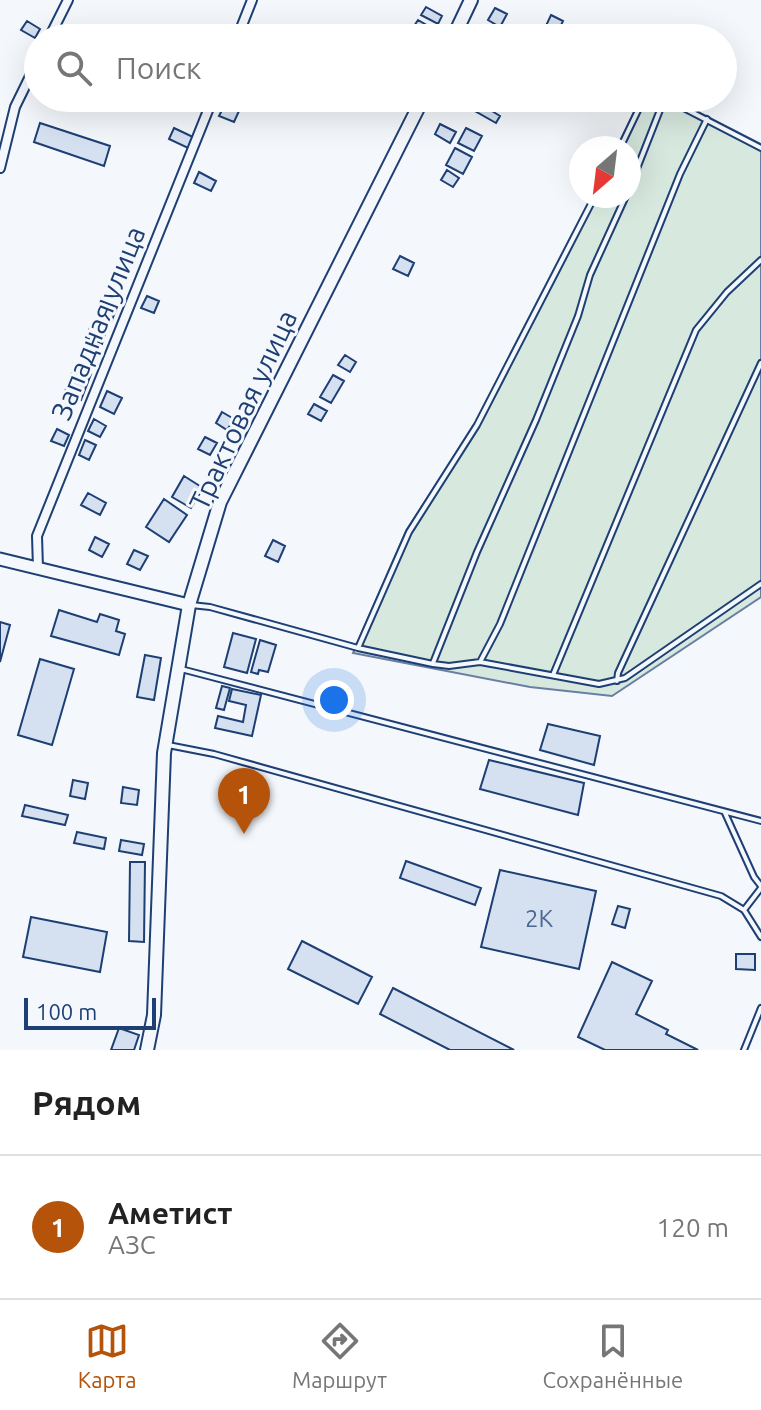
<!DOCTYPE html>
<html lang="ru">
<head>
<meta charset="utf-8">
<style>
	body { margin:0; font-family:Ubuntu,sans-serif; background:#f6f6f6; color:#222 }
	.compass { position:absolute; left:569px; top:136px; width:72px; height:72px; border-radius:50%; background:#fff; box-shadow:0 8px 32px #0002; rotate:208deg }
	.scale { position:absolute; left:24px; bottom:20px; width:132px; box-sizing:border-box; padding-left:8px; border:4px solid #1d3f73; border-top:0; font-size:22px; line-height:28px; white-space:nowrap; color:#1d3f73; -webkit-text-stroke:6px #f4f7fb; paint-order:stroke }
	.you { position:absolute; left:334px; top:700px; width:28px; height:28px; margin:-20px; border:6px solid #fff; border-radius:50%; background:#1a73e8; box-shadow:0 0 0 12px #1a73e833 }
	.badge { display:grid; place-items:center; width:52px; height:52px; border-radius:50%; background:#b45309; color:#fff; font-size:26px; font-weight:700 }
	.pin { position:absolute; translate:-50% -66px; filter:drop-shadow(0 2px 4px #0008) }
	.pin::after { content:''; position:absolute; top:42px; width:28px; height:24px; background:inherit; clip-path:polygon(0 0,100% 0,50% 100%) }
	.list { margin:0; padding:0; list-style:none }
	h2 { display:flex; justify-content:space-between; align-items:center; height:104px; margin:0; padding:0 32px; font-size:34px }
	h2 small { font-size:26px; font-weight:400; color:#767676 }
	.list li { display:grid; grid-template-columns:52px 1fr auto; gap:24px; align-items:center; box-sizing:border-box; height:144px; padding:0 32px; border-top:2px solid #e0e0e0 }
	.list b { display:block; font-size:30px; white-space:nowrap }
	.list p { margin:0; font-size:26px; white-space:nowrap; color:#767676 }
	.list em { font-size:26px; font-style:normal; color:#767676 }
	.icon { flex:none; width:44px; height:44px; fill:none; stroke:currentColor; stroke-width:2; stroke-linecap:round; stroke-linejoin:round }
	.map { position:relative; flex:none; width:761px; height:1050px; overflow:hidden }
	.search { position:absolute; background:#fff; box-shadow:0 8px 32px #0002; left:24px; right:24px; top:24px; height:88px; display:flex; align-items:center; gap:20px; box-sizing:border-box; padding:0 28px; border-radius:44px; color:#767676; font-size:30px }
	.sheet { height:248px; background:#fff }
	nav { display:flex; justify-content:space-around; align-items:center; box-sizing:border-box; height:112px; border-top:2px solid #e0e0e0; background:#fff; font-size:22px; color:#767676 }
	nav a { display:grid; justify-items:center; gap:4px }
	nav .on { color:#b45309 }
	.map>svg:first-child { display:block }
	.green { fill:#d7e8df; stroke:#687fa3; stroke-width:2 }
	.building { fill:#d5e0f0; stroke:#1d3f73; stroke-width:2 }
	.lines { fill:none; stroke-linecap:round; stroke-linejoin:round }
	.lane-casing { stroke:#1d3f73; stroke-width:8 }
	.street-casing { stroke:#1d3f73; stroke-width:12 }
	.secondary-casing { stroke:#1d3f73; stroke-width:15 }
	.primary-casing { stroke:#1d3f73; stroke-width:16 }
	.lane { stroke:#f4f7fb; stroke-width:4 }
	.street { stroke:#f4f7fb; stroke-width:8 }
	.secondary { stroke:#f4f7fb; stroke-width:11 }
	.primary { stroke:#f4f7fb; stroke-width:12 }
	.labels { text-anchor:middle; stroke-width:6; stroke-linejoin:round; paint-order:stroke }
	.number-label { font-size:24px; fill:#4b6792 }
	.street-label { font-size:28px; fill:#1d3f73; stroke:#f4f7fb }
</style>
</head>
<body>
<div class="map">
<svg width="761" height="1050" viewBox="0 0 761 1050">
	<rect width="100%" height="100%" fill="#f4f7fb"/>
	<path class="green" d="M641 98H671L761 144V597L612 696 530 687 353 653 406 531 475 424 594 196H629V148H617Z"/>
	<path class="building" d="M426 7 442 16 438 24 421 15Z
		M495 8 507 14 500 27 488 20Z
		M551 15 563 21 556 36 544 30Z
		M418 20 435 30 431 38 412 29Z
		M27 21 40 29 35 38 21 30Z
		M479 103 500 116 496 123 475 111Z
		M225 104 239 111 234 122 219 116Z
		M40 123 110 146 104 166 34 142Z
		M440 124 456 132 450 143 435 134Z
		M174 128 193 137 188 148 169 139Z
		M466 128 482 136 474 151 458 143Z
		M455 148 472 157 463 174 446 165Z
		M447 170 459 178 453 187 441 180Z
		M199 172 216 181 211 191 194 183Z
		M400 256 414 263 408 276 393 269Z
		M147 296 159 301 154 313 141 308Z
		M101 301 117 307 112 320 96 313Z
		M91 325 106 331 102 344 86 338Z
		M345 355 356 362 350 372 338 365Z
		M74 368 91 374 81 400 64 394Z
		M333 375 344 381 331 403 320 397Z
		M107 391 122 398 114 414 100 407Z
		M314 404 327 411 321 421 308 414Z
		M222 412 234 419 227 430 216 423Z
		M94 419 106 426 100 437 88 431Z
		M57 429 69 435 64 446 51 441Z
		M205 437 217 443 210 455 198 449Z
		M85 440 96 445 89 460 79 455Z
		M184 476 203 488 191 508 172 497Z
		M88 493 106 503 100 515 81 505Z
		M164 499 187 515 169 542 146 527Z
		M95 537 109 544 102 557 89 550Z
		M273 540 285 546 278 562 265 556Z
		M134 550 148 556 140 570 127 564Z
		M59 610 97 622 100 614 119 620 116 631 125 634 119 655 51 636Z
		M0 622 10 625 0 662Z
		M233 633 256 639 247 673 224 667Z
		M260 640 276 645 268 672 259 670 258 674 251 672Z
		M145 655 161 658 154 700 137 697Z
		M40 659 74 669 52 745 18 735Z
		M222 686 230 688 224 710 216 708Z
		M232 689 261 695 252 736 215 728 218 716 243 722 246 705 229 701Z
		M548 724 600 736 594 765 540 750Z
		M489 760 584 783 578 815 480 789Z
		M73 780 88 783 85 799 70 796Z
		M123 787 139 790 137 805 121 803Z
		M25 805 68 815 65 825 22 816Z
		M77 832 106 838 104 849 74 843Z
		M121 840 144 844 142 855 119 851Z
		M406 861 481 888 475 905 400 878Z
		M130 862H145L144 942 129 941Z
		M500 870 596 891 579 969 481 947Z
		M618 906 630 909 625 928 612 924Z
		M31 917 107 932 100 972 23 957Z
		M302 941 372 977 358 1004 288 969Z
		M736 954H755V970L736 969Z
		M612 962 652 981 636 1014 668 1030 666 1034 698 1050H605L578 1037Z
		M393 988 514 1050H450L380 1014Z
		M119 1028 139 1035 134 1050H111Z"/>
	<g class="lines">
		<defs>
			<path id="lane" d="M620 148 644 98
				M629 189 660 110 668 100 761 148
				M191 605 210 607 358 648 433 664 449 666 480 662 599 684 625 678 761 584
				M358 648 409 532 477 425 595 196
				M480 662 500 624 680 174 707 119
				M433 663 477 552 536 420 578 316 590 275 626 196
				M181 669 761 821
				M553 675 696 330 727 292 761 260
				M617 681 618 673 761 363
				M168 745 214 754 721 896 744 910 761 937
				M725 813 754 877 761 886
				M744 910 761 888
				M744 1050 761 1008"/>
			<path id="street" d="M49 38 68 0
				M237 38 252 0
				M0 168 15 107 38 60
				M38 568 37 536 213 98"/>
			<path id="secondary" d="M0 559 189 605"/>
			<path id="primary" d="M453 38 471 0
				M147 1050 154 1015 164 753 189 605 220 502 423 98"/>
		</defs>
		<use href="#lane" class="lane-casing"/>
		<use href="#street" class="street-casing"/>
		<use href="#secondary" class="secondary-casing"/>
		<use href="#primary" class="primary-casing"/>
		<use href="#lane" class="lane"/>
		<use href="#street" class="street"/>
		<use href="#secondary" class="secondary"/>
		<use href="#primary" class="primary"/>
	</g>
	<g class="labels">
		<g class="number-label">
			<text x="539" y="927">2К</text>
		</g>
		<g class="street-label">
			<text transform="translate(98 323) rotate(-68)" y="10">Западная улица</text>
			<text transform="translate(243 410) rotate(-65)" y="10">Трактовая улица</text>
		</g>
	</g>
</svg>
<svg class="compass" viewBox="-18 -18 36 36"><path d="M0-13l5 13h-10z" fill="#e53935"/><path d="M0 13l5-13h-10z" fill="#767676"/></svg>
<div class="scale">100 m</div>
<div class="you"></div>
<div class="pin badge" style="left:244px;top:834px">1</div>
<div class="search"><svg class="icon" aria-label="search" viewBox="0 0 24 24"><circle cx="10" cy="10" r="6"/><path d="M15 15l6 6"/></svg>Поиск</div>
</div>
<section class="sheet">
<h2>Рядом<small></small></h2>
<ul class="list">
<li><span class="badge">1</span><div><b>Аметист</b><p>АЗС</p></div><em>120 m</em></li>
</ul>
</section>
<nav>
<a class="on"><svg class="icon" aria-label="map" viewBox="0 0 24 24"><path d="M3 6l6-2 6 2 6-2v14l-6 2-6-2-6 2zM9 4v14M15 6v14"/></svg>Карта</a>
<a><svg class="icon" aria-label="directions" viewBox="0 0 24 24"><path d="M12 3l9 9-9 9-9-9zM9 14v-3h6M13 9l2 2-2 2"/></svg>Маршрут</a>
<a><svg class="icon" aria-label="saved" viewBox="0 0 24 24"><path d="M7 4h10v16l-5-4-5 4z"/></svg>Сохранённые</a>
</nav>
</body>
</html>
